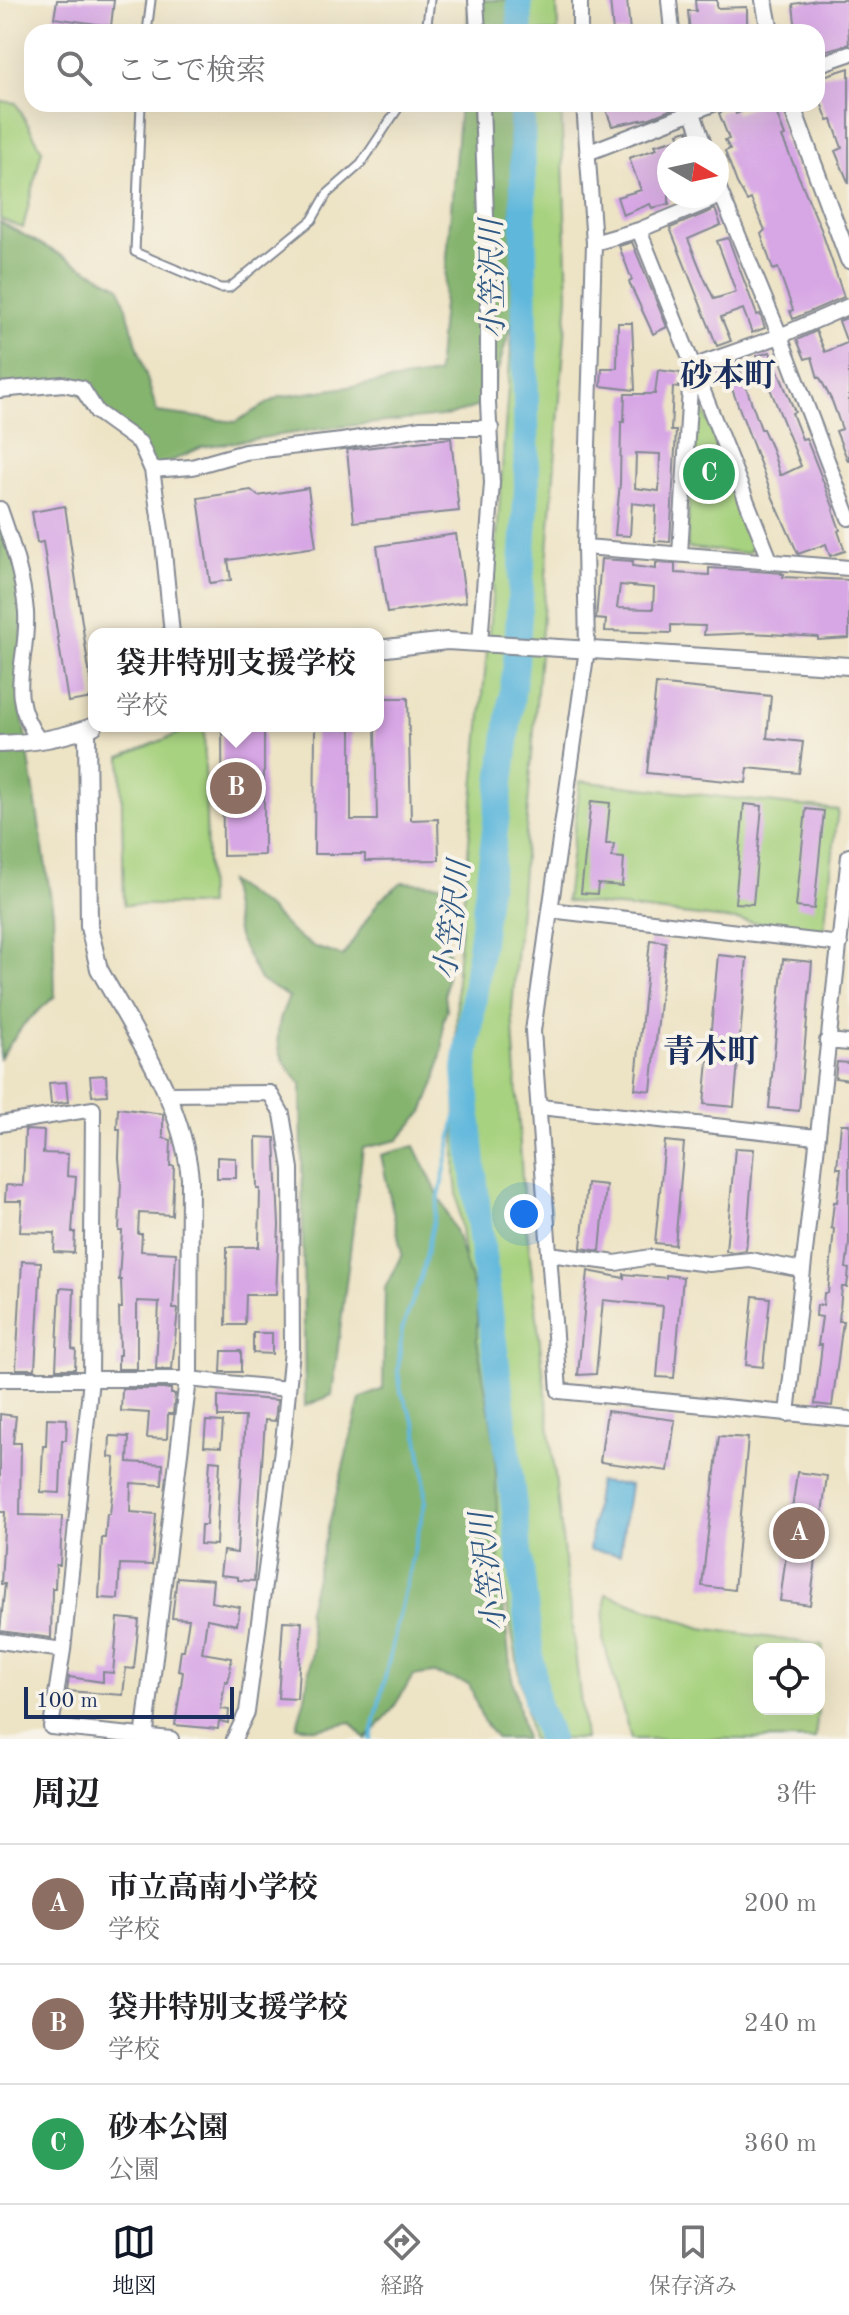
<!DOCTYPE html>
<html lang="ja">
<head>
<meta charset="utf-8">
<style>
	body { margin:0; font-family:"Old Standard TT","Noto Serif JP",serif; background:#f2f2f2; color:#202124 }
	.controls { position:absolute; right:24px; bottom:24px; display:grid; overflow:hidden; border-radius:16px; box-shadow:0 8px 32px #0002 }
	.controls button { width:72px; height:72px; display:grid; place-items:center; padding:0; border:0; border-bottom:2px solid #e0e0e0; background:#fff; color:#202124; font:40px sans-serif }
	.compass { position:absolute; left:657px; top:136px; width:72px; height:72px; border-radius:50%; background:#fff; box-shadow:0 8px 32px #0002; rotate:99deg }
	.scale { position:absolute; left:24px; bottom:20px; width:210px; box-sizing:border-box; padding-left:8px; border:4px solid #1b2f5e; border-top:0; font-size:22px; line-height:28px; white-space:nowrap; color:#1b2f5e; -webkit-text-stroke:6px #f7f3e8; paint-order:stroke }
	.you { position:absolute; left:524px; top:1214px; width:28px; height:28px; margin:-20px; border:6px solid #fff; border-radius:50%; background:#1a73e8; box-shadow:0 0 0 12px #1a73e833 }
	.badge { display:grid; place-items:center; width:52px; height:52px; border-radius:50%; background:#111827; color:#fff; font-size:26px; font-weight:700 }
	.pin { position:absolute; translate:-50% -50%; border:4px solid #fff; box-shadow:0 2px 8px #0006 }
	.popup { position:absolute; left:88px; top:628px; width:296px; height:104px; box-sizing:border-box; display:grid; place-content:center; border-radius:16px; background:#fff; filter:drop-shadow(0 2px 6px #0005); font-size:26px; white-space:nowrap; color:#757577 }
	.popup b { font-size:30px; color:#202124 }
	.popup::after { content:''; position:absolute; left:50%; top:100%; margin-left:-16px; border:16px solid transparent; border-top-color:#fff }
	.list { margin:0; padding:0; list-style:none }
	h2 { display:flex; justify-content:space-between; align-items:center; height:104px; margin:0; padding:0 32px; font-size:34px }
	h2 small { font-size:26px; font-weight:400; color:#757577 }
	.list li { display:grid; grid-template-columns:52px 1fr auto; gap:24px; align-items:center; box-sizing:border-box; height:120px; padding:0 32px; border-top:2px solid #e0e0e0 }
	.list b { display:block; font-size:30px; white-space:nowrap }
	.list p { margin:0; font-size:26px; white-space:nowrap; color:#757577 }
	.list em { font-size:26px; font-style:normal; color:#757577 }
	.icon { flex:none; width:44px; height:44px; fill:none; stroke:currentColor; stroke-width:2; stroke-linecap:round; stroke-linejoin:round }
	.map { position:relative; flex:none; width:849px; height:1739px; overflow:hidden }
	.search { position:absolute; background:#fff; box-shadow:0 8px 32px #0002; left:24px; right:24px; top:24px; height:88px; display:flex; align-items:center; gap:20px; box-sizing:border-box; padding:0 28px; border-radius:24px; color:#757577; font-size:30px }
	.sheet { height:464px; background:#fff }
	nav { display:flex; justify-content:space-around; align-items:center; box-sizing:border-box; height:112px; border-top:2px solid #e0e0e0; background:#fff; font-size:22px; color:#757577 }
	nav a { display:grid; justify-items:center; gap:4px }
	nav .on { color:#111827 }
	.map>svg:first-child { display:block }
	.green { fill:#a7d27f; stroke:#61806e; stroke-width:2 }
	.forest { fill:#85b46e; stroke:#507266; stroke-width:2 }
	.water { fill:#5fb7dc; stroke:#3d739d; stroke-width:2 }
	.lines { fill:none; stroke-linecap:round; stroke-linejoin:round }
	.stream { stroke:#5fb7dc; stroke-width:4 }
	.river { stroke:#5fb7dc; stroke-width:26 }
	.building { fill:#d7a6e5; fill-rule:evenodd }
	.service-casing { stroke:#848992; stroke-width:11 }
	.minor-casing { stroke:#848992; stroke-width:18 }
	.tertiary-casing { stroke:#848992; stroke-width:20 }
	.service { stroke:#fff; stroke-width:7 }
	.minor { stroke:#fff; stroke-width:14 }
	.tertiary { stroke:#fff; stroke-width:16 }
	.labels { text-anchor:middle; stroke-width:8; stroke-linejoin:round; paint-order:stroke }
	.water-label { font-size:30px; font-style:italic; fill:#2f5884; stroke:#f7f3e8 }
	.quarter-label { font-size:32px; font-weight:bold; fill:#1b2f5e; stroke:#f7f3e8 }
</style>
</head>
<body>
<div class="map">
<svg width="849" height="1739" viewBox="0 0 849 1739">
	<rect width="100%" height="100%" fill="#f7f3e8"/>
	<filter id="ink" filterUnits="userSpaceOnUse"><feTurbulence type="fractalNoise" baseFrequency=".0125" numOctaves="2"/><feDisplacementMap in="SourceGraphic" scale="16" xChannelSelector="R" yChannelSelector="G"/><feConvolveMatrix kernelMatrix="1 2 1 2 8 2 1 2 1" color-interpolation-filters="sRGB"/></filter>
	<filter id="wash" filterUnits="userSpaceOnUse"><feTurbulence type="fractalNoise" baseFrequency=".006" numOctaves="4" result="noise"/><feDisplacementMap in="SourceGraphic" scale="32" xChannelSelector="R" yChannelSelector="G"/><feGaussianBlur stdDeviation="1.8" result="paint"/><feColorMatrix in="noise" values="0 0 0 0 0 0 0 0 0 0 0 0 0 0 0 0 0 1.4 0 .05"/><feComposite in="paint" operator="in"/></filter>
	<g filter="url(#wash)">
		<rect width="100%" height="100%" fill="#ede3c5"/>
		<path class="green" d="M508 0H557L558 32H508Z
			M0 101 16 103 42 150 23 228 0 219Z
			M510 104H561L568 296 512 1010 523 1195 585 1739H531L498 1554 455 1175 457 969 494 578 513 319Z
			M693 403H701L756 544 747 553 687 548Z
			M197 726H204L208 905H124L121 757Z
			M580 781 838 810 824 930 566 901Z
			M606 1594 701 1628 823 1645 819 1692V1649H759V1709H818L815 1739H631L603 1639Z"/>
		<path class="forest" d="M469 0H509V32H467Z
			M460 104H510L513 319 488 403 451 415 320 429 202 447 152 470 70 384 0 390V222L120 287 157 412 235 422 279 397 437 374Z
			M0 513 23 588 21 708 53 912 55 996 24 1024 0 1058Z
			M228 881 270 910 294 934 317 948 343 956 379 901 402 882 444 885 442 921 449 954 445 994 447 1010 443 1021V1045L436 1080 423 1112 398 1140 363 1148 332 1395 305 1406 301 1083C273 1056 272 1031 289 997L260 980 238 937Z
			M415 1146 455 1230 477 1299V1340L495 1445 499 1571 511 1672 525 1739H497L482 1719 469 1684 432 1673 413 1676 392 1710 366 1739 351 1722 316 1729 297 1726 305 1698 313 1645 307 1613 360 1399 383 1389 385 1288 402 1254 381 1155Z"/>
		<path class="water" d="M598 1482 630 1485 620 1554 589 1550Z"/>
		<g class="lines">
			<path class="stream" d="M371 1739 425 1502 424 1474 416 1425 401 1392 398 1371 402 1329 422 1275 466 1071"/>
			<path class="river" d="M519 0 520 32
				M522 104 527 487 516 663 465 1069C471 1161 482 1251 494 1342 510 1461 522 1581 536 1700L550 1739"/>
		</g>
		<g id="blocks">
			<path class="building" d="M57 0H114L111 26 54 18Z
				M610 0H627L630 32H613Z
				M695 0H717V8L747 7V32H690L688 11H696Z
				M817 0H847L849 44 817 53V32H796L793 4Z
				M849 68V184L835 151 842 148 832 120 828 121 817 92V78Z
				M604 104H680V106L650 118 612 126Z
				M759 104H773L785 136 782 137 821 229 844 297 793 319 790 311 793 310 778 268 773 270 761 234 765 230 751 199 747 201 737 183 725 151 730 149 725 140 729 139 719 113 734 107 736 114Z
				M688 130 694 148H669V204L652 208 650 204 623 215 617 197 641 190 629 158 657 149 655 145 680 138 678 133Z
				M715 209 721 225 688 239 702 273 714 299 736 292 717 241 728 238 757 315 760 314 765 328 752 333 743 309 721 317 731 341 717 346 670 228Z
				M632 242 667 327 653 334 629 282 632 280 619 246Z
				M849 317V461H848L836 431 842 429 832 401 820 378H818L812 357 805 359 797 340 816 331 825 352 847 343 839 321Z
				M618 323H632L635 390 601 386 602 368H617Z
				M770 352 795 412 792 413 802 439 806 438 834 509 833 510 840 530 838 531 845 551 830 556 826 544 798 554 773 498 732 389 726 391 717 369 737 362 761 429H763L772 449 780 475H782L801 466 757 356Z
				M658 370 681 373 679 388 673 387 671 431H676L670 542 655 541 656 506 632 503 630 536 615 535 620 483 621 422H624L625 394H655ZM636 453 660 454 659 491 635 488Z
				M451 438 459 511 354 522 347 450Z
				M308 488 316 547 228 560 231 580 210 583 198 498 251 490 258 496Z
				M65 506 93 698 68 702 43 542 37 543 32 512Z
				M456 534 466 602 387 613 377 546Z
				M601 559 633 561 632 566 656 569V563L675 564V573L709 575V568L743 570 783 573 780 574H784L783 577 849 580V638L818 640V637L751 633 704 635 705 626 671 625V633L605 631 606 620 596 619ZM620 585 654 588 653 609 617 608Z
				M656 684 771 696 767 738 803 742 799 773 748 768 746 783 647 773Z
				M378 698H408L411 820 438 819 439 860 365 861V854H314L315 729H351V820H377L375 726H378Z
				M222 726H264V855L223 856Z
				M591 801 610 803 606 844H614L612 857 624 858 622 886 598 884 597 894 581 893Z
				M744 804 762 806 753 904 735 903Z
				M806 809 824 811 814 909 796 907Z
				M650 940 666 942 651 1091 635 1089Z
				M718 955 747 958 734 1107 704 1104Z
				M783 959 812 962 799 1111 769 1108Z
				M837 1062 849 1063V1080L835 1078Z
				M106 1075 107 1095 92 1096 90 1076Z
				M66 1082 68 1102 51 1104 49 1083Z
				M118 1108 163 1114V1138L171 1140 170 1166H174L172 1215 139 1213 138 1234H142L141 1251 176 1253 173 1309H178L172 1369H156L159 1302 137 1301V1369H118V1355H120L119 1308H122L121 1280H119L122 1231H119L121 1181 119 1158 120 1129H117Z
				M841 1124H849V1244L846 1268 849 1269 847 1287H842L839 1321H843L832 1406 815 1404 822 1345H818L822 1317 816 1316 817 1305H823L824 1293H828L834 1229 831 1228 834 1202H837L841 1168H837Z
				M25 1130 44 1131 43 1153 68 1154 67 1176 76 1177 72 1232H75L74 1253 54 1252 55 1233 20 1232 22 1201H5L6 1185 23 1186Z
				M256 1137 275 1138 279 1225 276 1295H246L245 1325H226L227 1247H259L260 1189H257Z
				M665 1141 684 1143 675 1245 655 1243Z
				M735 1148 754 1149 746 1250 733 1252 726 1251Z
				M217 1157 236 1158V1178H217Z
				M587 1183 606 1185 600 1251 581 1248Z
				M22 1261 41 1262 35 1369H16Z
				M588 1271 624 1278V1274L666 1278V1275L683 1277 674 1378 657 1377 663 1306 603 1300 596 1374 578 1375Z
				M60 1288 74 1289 72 1349 76 1350 75 1369H56Z
				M753 1296 770 1298 763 1367 746 1365Z
				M253 1333H272V1354L253 1353Z
				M222 1351H241V1372H221Z
				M122 1389H171V1394H175L173 1414H168L167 1439 147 1438 149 1413 121 1411Z
				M218 1396 277 1400 275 1421 265 1420 254 1581 238 1580V1577L220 1575 223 1551 237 1553 245 1417H218Z
				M607 1411 675 1420 668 1471 600 1462Z
				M0 1414 16 1416 13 1443H21L20 1515 62 1516 60 1565H56L55 1588H52L51 1638 0 1631 5 1584H1L5 1512H0Z
				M47 1418 67 1419 66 1440H62L60 1493 41 1492 43 1446H46Z
				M206 1421 223 1422 221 1447 204 1446Z
				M110 1436 129 1437 128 1462 163 1464 162 1485 131 1483 130 1512 156 1514 152 1565 120 1564 118 1599 99 1598 102 1538H105L107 1514H110L113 1486 115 1458 109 1457Z
				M719 1436 748 1438 734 1590 702 1586Z
				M210 1460 220 1461 216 1545 200 1544 201 1525H206Z
				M797 1472 827 1476 810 1605 780 1601Z
				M177 1577 213 1580 211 1602 240 1607 237 1625 207 1619 202 1653 232 1658 228 1682 225 1681 221 1709 229 1710 228 1723 219 1721 218 1729 175 1725 183 1672 178 1671 181 1650H184L189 1619 172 1618Z
				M118 1618 139 1620 134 1669 126 1668 123 1695 67 1691 69 1677 103 1682V1672L113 1673Z
				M283 1621 302 1622 297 1699 278 1698Z"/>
		</g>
	</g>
	<g filter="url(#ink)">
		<use href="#blocks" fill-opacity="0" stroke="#848992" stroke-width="2"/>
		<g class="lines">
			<defs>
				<path id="service" d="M147 32 151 0
					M426 32 430 0
					M141 104 135 252 220 288H229L312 220 327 194 361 164 401 104"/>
				<path id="minor" d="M476 0 478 32
					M580 0V32
					M669 0 672 32
					M817 65 849 54
					M584 104 594 243 585 547 587 649 533 1031 559 1391 849 1419
					M690 104 705 148
					M587 153 713 104
					M717 184 780 336 849 518
					M639 230 770 560
					M594 243 639 230 721 196
					M692 367 780 336 849 306
					M0 390 63 384 82 388 97 412 140 443 152 470 163 542 172 634
					M152 470 192 467 245 452 342 441 421 428H491
					M0 509C12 543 23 576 26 612 29 663 4 692 39 740
					M585 547 849 568
					M680 554 691 371
					M480 643 492 483 488 403V272L482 104
					M550 910 840 944
					M827 1041 849 1043
					M168 1094 270 1093 282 1114 291 1169 292 1350 283 1442 247 1712 234 1739
					M540 1107 816 1137
					M0 1124 93 1109 91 1379 63 1650 51 1727 171 1739
					M549 1254 616 1263 650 1257 709 1264 750 1260 803 1270
					M0 1379H188L288 1389
					M787 1414 849 856
					M0 1641 63 1650"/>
				<path id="tertiary" d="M764 0 770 32
					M791 104 849 260
					M378 649 447 641 849 666
					M87 729 89 927 99 969C136 1036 182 1100 190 1178L189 1371 144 1739
					M0 744C31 743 65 737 94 726"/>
			</defs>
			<use href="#service" class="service-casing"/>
			<use href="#minor" class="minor-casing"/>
			<use href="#tertiary" class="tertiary-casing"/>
			<use href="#service" class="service"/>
			<use href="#minor" class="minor"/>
			<use href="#tertiary" class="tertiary"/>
		</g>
	</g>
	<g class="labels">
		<g class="water-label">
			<text transform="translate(492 279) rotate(-91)" y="10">小笠沢川</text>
			<text transform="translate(452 920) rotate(-83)" y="10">小笠沢川</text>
			<text transform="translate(488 1572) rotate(-97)" y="10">小笠沢川</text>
		</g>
		<g class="quarter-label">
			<text x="728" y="386">砂本町</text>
			<text x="711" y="1062">青木町</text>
		</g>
	</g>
</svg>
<div class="controls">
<button><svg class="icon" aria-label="locate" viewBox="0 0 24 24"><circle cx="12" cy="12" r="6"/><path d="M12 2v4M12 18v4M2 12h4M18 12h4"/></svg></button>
</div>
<svg class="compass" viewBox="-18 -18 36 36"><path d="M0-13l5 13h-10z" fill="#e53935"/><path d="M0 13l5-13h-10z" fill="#757577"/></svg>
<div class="scale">100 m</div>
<div class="you"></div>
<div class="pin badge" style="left:799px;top:1533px;background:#8d6e63">A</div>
<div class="pin badge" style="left:236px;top:788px;background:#8d6e63">B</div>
<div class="popup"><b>袋井特別支援学校</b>学校</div>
<div class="pin badge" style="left:709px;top:474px;background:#2e9e5b">C</div>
<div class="search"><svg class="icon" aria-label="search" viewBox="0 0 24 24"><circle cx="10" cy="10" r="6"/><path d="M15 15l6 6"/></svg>ここで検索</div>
</div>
<section class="sheet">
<h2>周辺<small>3件</small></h2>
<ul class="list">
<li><span class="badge" style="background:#8d6e63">A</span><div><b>市立高南小学校</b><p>学校</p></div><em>200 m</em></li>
<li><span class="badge" style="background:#8d6e63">B</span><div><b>袋井特別支援学校</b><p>学校</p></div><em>240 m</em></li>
<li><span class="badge" style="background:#2e9e5b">C</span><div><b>砂本公園</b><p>公園</p></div><em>360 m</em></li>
</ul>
</section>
<nav>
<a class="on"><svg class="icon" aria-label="map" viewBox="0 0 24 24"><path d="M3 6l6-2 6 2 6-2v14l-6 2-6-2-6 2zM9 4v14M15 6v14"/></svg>地図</a>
<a><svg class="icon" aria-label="directions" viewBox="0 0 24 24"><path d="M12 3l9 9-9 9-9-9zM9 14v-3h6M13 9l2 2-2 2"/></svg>経路</a>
<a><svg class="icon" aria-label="saved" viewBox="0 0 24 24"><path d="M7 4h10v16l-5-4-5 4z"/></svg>保存済み</a>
</nav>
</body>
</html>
